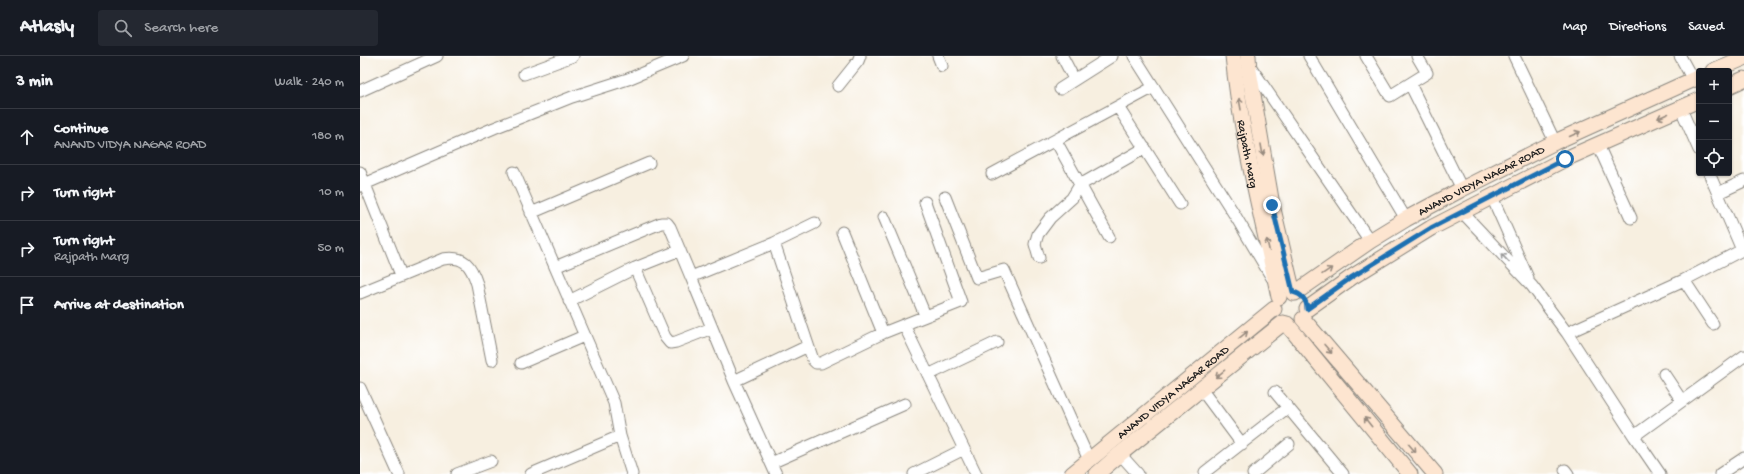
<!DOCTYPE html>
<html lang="en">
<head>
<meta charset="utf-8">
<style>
	body { margin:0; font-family:"Gochi Hand",sans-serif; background:#242831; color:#f1f3f6 }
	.controls { position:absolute; right:12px; top:12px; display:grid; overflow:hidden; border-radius:4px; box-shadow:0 1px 3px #0004 }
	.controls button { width:36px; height:36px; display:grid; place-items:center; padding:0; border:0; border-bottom:1px solid #363941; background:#171b24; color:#f1f3f6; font:20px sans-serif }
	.stop { position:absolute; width:12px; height:12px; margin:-9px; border:3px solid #1f6fb2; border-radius:50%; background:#fff }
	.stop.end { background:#1f6fb2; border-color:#fff; box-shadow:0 1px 4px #0008 }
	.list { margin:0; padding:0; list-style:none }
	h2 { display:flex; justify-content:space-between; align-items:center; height:52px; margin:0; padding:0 16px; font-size:17px }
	h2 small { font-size:13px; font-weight:400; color:#9ea1a6 }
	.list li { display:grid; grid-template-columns:26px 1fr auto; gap:12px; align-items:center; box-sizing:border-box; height:56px; padding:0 16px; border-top:1px solid #363941 }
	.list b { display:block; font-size:15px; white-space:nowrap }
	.list p { margin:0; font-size:13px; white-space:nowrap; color:#9ea1a6 }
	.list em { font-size:13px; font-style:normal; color:#9ea1a6 }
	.icon { flex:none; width:22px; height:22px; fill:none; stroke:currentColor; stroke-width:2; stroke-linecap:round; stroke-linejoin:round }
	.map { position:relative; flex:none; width:1384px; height:418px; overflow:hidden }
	header { display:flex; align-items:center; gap:24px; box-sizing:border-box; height:56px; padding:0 20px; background:#171b24; border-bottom:1px solid #363941 }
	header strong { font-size:19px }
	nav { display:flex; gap:22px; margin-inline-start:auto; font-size:14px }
	.search { width:280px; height:36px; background:#242831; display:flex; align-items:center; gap:10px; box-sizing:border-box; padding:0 14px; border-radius:4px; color:#9ea1a6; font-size:15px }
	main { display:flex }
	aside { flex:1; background:#171b24 }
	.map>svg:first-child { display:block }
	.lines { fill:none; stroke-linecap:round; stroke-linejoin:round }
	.minor-casing { stroke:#8a867e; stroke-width:13 }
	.secondary-casing { stroke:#8a867e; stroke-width:17 }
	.minor { stroke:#fff; stroke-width:11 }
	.secondary { stroke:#fde5d0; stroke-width:15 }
	.oneway { stroke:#988b7f }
	.oneway2 { stroke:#999 }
	.route { stroke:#1f6fb2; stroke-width:5 }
	.labels { text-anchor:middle; stroke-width:4; stroke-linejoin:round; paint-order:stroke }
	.street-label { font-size:12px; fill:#1c1c1c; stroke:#fff }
</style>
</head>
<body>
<header>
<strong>Atlasly</strong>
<div class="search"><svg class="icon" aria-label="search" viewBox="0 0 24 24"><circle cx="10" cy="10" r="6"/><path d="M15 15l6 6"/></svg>Search here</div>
<nav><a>Map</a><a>Directions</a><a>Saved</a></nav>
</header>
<main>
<aside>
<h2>3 min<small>Walk · 240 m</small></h2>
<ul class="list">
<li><svg class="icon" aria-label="ahead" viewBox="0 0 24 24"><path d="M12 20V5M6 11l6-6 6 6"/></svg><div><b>Continue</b><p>ANAND VIDYA NAGAR ROAD</p></div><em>180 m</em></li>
<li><svg class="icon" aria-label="right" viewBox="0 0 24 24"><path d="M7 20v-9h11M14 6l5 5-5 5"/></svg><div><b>Turn right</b></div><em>10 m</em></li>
<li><svg class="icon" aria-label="right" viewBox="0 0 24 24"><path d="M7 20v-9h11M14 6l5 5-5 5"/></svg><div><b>Turn right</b><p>Rajpath Marg</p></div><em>50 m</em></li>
<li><svg class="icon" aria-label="arrive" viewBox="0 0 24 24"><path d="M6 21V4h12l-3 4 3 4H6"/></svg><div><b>Arrive at destination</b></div></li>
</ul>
</aside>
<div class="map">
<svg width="1384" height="418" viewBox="0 0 1384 418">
	<rect width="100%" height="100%" fill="#fff"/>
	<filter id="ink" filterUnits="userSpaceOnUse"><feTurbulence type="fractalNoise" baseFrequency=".025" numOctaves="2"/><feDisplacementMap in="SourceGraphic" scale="8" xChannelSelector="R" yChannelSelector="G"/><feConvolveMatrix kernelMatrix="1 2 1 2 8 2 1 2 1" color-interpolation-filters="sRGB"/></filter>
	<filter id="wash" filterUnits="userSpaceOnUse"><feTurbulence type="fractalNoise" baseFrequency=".012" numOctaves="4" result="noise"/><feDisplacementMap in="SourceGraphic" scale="16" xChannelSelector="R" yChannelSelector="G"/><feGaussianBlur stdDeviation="0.9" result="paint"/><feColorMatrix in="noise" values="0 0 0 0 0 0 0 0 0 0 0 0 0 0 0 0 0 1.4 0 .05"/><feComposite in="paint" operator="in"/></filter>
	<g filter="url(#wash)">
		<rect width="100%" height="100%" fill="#f7efe0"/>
	</g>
	<g filter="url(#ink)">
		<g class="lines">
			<defs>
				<path id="minor" d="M578 0 582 10
					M702 0 714 23
					M774 0 876 161 912 222
					M949 0 1046 163
					M1006 0 1030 40 1067 17 1057 0
					M1154 0 1195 86
					M1320 0 1333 24
					M890 10 1010 185
					M164 18 213 0
					M1050 28 1102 133
					M478 30 498 5 500 0
					M700 33 752 0
					M0 35 77 0
					M758 51 820 148
					M1321 53 1339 94
					M696 85 749 181
					M1238 89 1271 162
					M0 116 41 219
					M154 116 254 347 260 380 272 418
					M1349 117 1382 194
					M632 118 794 31
					M0 130 134 72 212 41 268 23 323 0
					M1358 137 1384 125
					M585 141 617 222 644 214 729 404
					M1132 141 1168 222
					M1102 156 1172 230 1207 277 1274 380 1300 418
					M171 157 289 107
					M524 161 565 259
					M482 176 523 277
					M414 187 453 304 456 307H461L523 277 601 246 565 146
					M679 202 675 188 678 178 690 162 712 142 720 129 785 92
					M195 211 301 167H307L310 171 331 221
					M275 212 305 281 310 287 316 286 352 272
					M1324 224 1353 268
					M0 237 83 203C104 199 111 209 117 228L132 304
					M209 245 275 212 320 194
					M544 269 616 418
					M1207 277 1324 224 1384 193
					M161 307 224 280
					M1304 318 1322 345
					M568 319 637 286
					M374 325 448 290
					M0 332 39 418
					M841 333 882 388
					M915 336 983 418
					M1274 380 1384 300
					M760 398 778 418
					M411 407 545 348
					M1205 414 1208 418
					M845 416 927 352
					M97 418 131 405
					M171 418 260 380
					M416 418 374 325 331 221 414 187 455 167
					M554 418 604 393
					M893 418 929 388
					M1360 418 1384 402"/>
				<g id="secondary">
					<path id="s1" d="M873 0C881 81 902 161 919 241"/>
					<path d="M888 0 889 15 912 149 933 237"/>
					<path d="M1353 15 1384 2"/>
					<path d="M1369 30 1384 23"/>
					<path id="s2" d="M935 237 1010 185 1046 163 1102 133 1195 86 1339 21"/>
					<path d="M947 253 992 221 1071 172 1205 103 1339 44"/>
					<path d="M943 263 1075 418"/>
					<path d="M927 268 1050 418"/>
					<path id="s3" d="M712 418 914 253"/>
					<path d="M737 418 760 398 923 267"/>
				</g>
			</defs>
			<use href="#minor" class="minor-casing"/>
			<use href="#secondary" class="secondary-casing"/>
			<use href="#minor" class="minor"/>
			<use href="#secondary" class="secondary"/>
		</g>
		<defs><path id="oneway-shaft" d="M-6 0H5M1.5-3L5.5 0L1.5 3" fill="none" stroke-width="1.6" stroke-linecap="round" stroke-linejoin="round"/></defs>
		<g class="oneway">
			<use href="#oneway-shaft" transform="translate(880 48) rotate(-100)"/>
			<use href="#oneway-shaft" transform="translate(1303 60) rotate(156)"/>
			<use href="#oneway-shaft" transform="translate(1215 78) rotate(-24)"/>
			<use href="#oneway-shaft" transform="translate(902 94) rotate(80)"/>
			<use href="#oneway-shaft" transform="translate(908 189) rotate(-103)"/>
			<use href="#oneway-shaft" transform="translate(967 215) rotate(-34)"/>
			<use href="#oneway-shaft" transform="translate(883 279) rotate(-39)"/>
			<use href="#oneway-shaft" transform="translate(968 293) rotate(49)"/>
			<use href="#oneway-shaft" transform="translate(860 318) rotate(141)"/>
			<use href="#oneway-shaft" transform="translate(1008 366) rotate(-129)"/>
			<use href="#oneway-shaft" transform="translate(1052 392) rotate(49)"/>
		</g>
		<use class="oneway2" href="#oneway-shaft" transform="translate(1145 202) rotate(-133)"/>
	</g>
	<g class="lines" filter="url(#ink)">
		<path class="route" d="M912 149 933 236C941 238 947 244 947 253L992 221 1071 172 1205 103"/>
	</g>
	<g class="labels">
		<g class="street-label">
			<text dy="4" stroke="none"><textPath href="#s1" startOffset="99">Rajpath Marg</textPath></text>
			<text dy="4" stroke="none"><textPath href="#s2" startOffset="218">ANAND VIDYA NAGAR ROAD</textPath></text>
			<text dy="4" stroke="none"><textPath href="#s3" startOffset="130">ANAND VIDYA NAGAR ROAD</textPath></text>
		</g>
	</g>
</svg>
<div class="controls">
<button>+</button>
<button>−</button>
<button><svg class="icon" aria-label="locate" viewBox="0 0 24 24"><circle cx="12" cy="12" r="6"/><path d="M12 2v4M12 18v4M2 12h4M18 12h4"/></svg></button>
</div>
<div class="stop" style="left:1205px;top:103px"></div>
<div class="stop end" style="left:912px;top:149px"></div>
</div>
</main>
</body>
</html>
